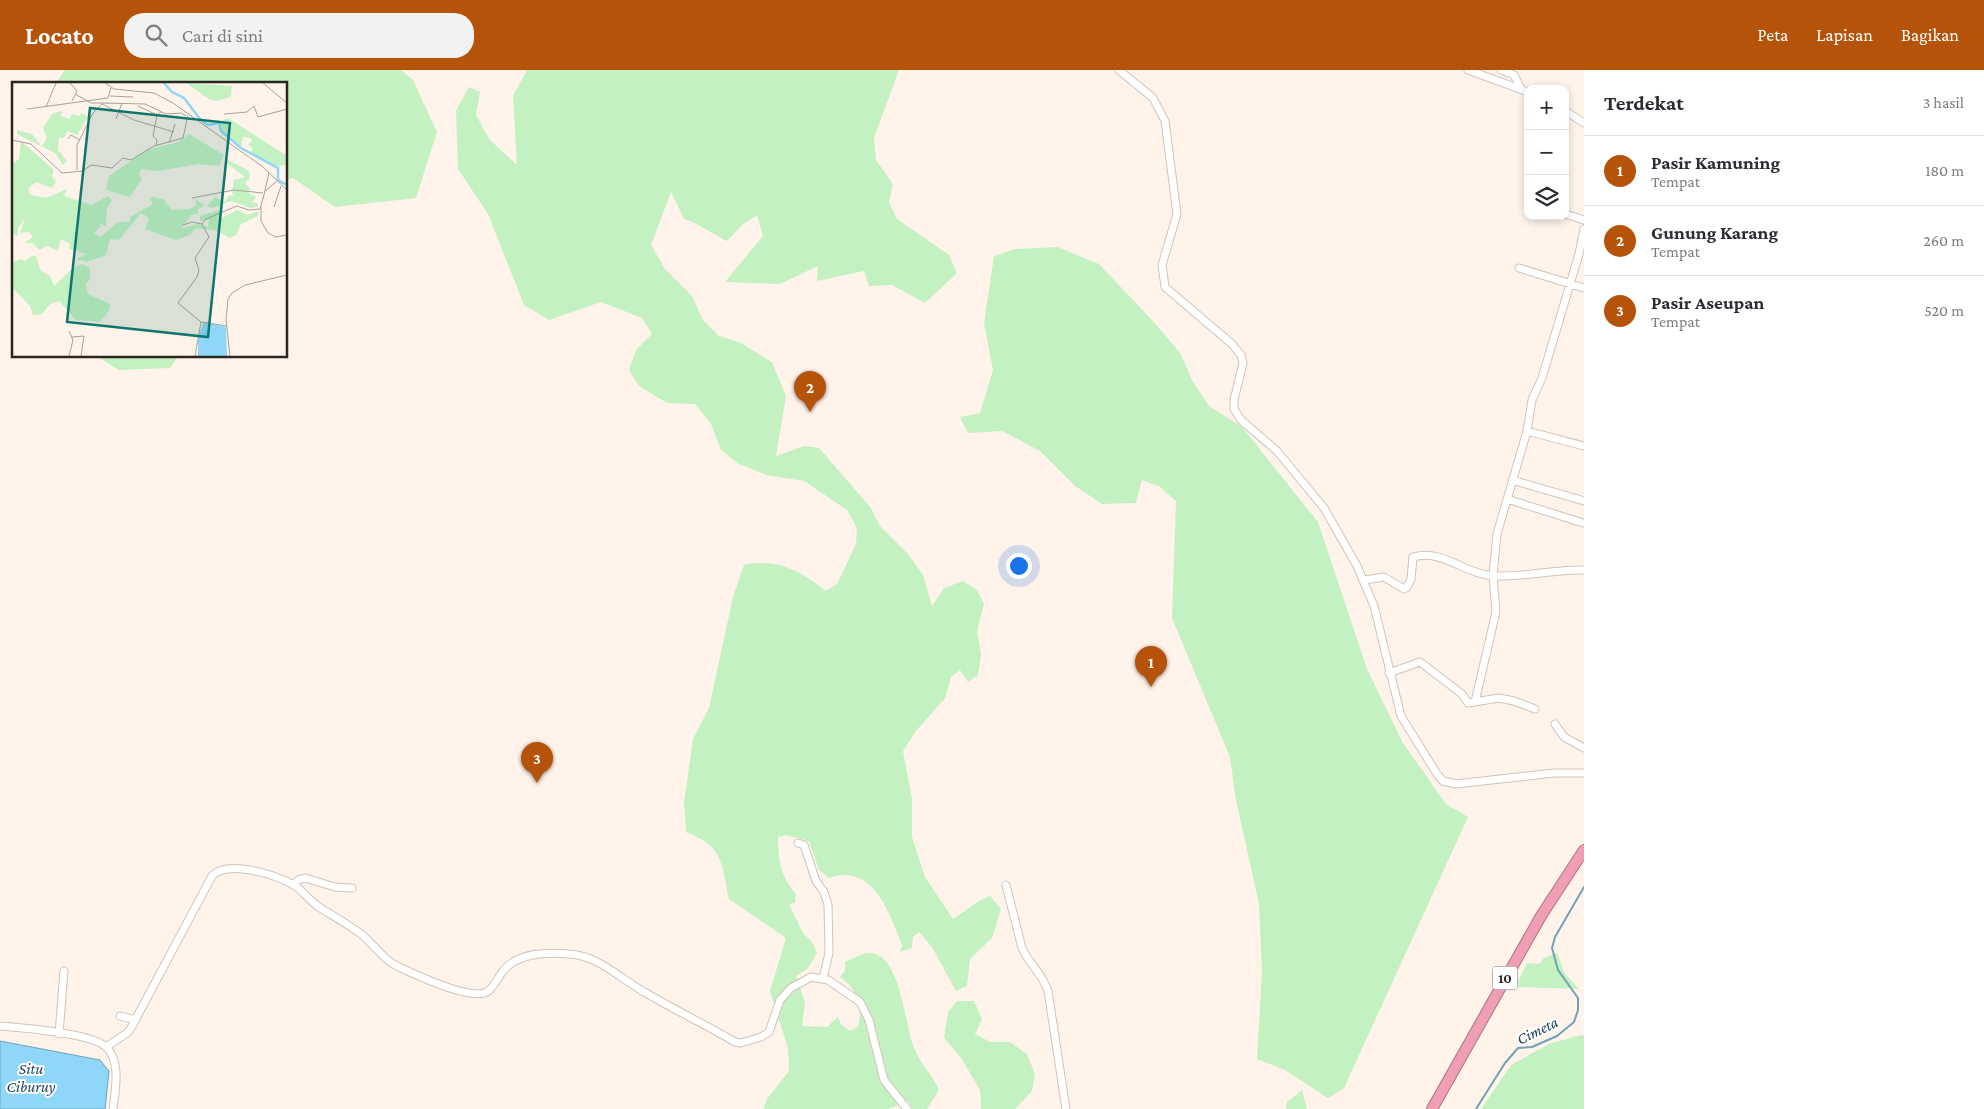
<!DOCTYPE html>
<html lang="id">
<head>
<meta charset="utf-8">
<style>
	body { margin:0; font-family:"Crimson Pro",serif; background:#f2f2f3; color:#2b2b33 }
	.controls { position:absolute; right:15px; top:15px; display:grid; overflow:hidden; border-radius:10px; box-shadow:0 2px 8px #0003 }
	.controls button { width:45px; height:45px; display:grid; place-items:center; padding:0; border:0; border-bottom:1px solid #e1e1e2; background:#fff; color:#2b2b33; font:25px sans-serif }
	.you { position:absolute; left:1018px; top:495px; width:18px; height:18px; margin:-12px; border:4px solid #fff; border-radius:50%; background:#1a73e8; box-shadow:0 0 0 8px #1a73e833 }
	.badge { display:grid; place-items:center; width:32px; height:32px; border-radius:50%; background:#b45309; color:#fff; font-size:16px; font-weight:700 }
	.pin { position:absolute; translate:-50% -41px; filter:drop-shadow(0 1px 2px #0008) }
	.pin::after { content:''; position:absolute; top:26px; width:18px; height:15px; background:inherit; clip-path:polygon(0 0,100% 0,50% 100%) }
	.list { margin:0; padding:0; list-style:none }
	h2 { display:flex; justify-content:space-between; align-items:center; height:65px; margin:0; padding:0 20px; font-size:21px }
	h2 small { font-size:16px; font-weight:400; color:#7c7c81 }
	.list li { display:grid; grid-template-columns:32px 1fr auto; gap:15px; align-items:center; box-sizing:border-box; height:70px; padding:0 20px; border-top:1px solid #e1e1e2 }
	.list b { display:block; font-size:19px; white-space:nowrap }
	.list p { margin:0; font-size:16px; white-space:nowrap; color:#7c7c81 }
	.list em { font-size:16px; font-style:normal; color:#7c7c81 }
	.icon { flex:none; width:28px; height:28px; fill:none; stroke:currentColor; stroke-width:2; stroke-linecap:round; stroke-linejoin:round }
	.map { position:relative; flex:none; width:1584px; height:1039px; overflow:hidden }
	header { display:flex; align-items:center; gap:30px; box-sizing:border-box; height:70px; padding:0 25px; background:#b45309; color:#fff }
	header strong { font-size:24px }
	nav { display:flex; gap:28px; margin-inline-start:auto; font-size:18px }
	.search { width:350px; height:45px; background:#f2f2f3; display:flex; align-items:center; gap:12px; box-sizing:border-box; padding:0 18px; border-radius:20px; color:#7c7c81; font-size:19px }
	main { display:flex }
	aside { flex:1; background:#fff }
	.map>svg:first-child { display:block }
	.green { fill:#c4f1c2 }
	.water { fill:#8fd7f9; stroke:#71a2b8 }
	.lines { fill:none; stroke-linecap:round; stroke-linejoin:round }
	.stream { stroke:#71a2b8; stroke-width:2 }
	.minor-casing { stroke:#d2c3b9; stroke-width:9 }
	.highway-casing { stroke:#ab7481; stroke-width:12 }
	.minor { stroke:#fff; stroke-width:7 }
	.highway { stroke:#f09eb4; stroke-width:10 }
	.labels { text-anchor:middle; stroke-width:4; stroke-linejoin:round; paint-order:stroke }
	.shield { fill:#fff; stroke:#6b6764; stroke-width:1 }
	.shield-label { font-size:14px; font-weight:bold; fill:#2c2622 }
	.water-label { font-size:16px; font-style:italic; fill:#1f475a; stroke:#fff }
	.inset-river { fill:none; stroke:#8fd7f9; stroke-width:2.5 }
	.inset-road { fill:none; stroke:#aba19a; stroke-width:1 }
	.view { fill:#0f766e; fill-opacity:0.15; stroke:#0f766e; stroke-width:2.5 }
	.inset-edge { fill:none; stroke:#2c2622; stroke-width:2.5 }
</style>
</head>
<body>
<header>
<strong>Locato</strong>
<div class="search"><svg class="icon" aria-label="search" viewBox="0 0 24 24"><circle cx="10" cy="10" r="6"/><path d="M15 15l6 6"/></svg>Cari di sini</div>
<nav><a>Peta</a><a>Lapisan</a><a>Bagikan</a></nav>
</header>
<main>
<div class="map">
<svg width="1584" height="1039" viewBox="0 0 1584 1039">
	<rect width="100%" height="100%" fill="#fff3ea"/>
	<path class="green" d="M65 0H401L413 10 437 62 416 128 335 137 293 108 286 110V14H55Z
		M527 0H899L874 68 876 90 893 114 889 132 897 149 949 185 957 203 925 233 892 215 869 216 864 201 817 211 818 196 780 214 725 212 763 166 757 145 742 155 727 171C712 164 700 154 684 149L671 122 651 175 665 199 692 226 703 250 719 266 739 272 772 292 786 326 776 386 804 376 819 378 871 438 880 456 908 484 923 505 932 536 944 518 963 511 977 520 984 534 977 560 981 584 978 605 968 612 960 600 951 607 945 628 916 661 903 681 912 729V767L925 807 953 849C966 841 976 831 990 826L1001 839 992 868 970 889 967 916 956 921 932 877 919 862 913 867 912 878 900 882 902 875C890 844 873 792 829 808L819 800 809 771 786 765 778 767C778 790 781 807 796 824L795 833 789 834 803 863 812 872 817 883 808 898 796 906 805 932 802 956 827 957 838 947 841 954 850 961 858 957C863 938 857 918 840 907L845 901V892C852 889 862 883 870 883 900 883 905 955 913 975 919 993 932 1003 939 1020L927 1039H912L908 1031 888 1039H763L767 1029 789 1001 788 978 770 921 786 868 729 829C721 792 724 777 686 762L684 733 693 669 709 638 733 527 744 495C777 488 801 501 826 521L837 514 856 474 857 458 847 440 804 411 767 405 739 394 721 380 711 354 695 334 667 333 639 316 629 300 636 280 652 264 642 248 601 232 549 250 524 235 488 144 458 99 456 41 469 17 480 22 476 45 490 70 517 95 513 26Z
		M1058 177 1099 194 1152 250 1180 283 1193 312 1209 336 1242 357 1318 452 1367 599 1403 673 1446 734 1468 747 1344 1018 1328 1028 1285 1000 1257 989 1262 902 1259 834 1236 730 1230 687 1172 548 1176 431 1160 417 1142 410 1136 433 1102 434 1075 416 1040 381 1002 361 968 363 960 347 980 343 993 300 984 253 994 186 1015 179Z
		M96 286H178L170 298 119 300Z
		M1557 883 1565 904 1579 919 1515 917 1527 893 1539 894 1544 888Z
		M957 931H974L982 949 975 964 990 972H1010L1027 984 1035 1004 1032 1021 1015 1039H981L980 1020 961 988 944 968 948 942Z
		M1582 965 1584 966V1039H1481L1511 995 1551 973Z
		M1302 1020 1307 1039H1286L1287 1032Z"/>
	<path class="water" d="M0 971 100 990 109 1001 105 1039H0Z"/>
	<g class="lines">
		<path class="stream" d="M1476 1039 1505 993 1518 978 1532 977 1557 966 1574 952 1578 940V928L1558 900 1552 878 1555 867 1584 817"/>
		<defs>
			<path id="minor" d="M1119 0 1153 28 1165 51 1177 144 1162 195 1165 217 1232 274 1241 285 1243 293 1234 330V339L1241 350 1277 381 1324 438 1357 496 1374 536 1401 646 1437 704 1443 711 1456 714 1554 703H1584
				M1468 0 1528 22
				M1501 0 1514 5 1521 19
				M1565 41 1584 53
				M1565 144 1584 150
				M1519 198 1584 218
				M1527 361 1584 376
				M1512 410 1584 431
				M1507 429 1583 453
				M1365 510 1384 507 1404 519 1407 517 1411 509 1413 487C1441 479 1461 501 1487 505 1518 509 1552 499 1584 500
				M1389 603 1420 592 1462 624 1468 633 1499 628 1514 631 1535 639
				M1475 632 1496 542 1493 505 1497 464 1527 361 1532 330 1542 308 1579 184 1584 159
				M1555 654 1564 667 1584 678
				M798 773 804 775 816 811 824 822 828 835 829 883 823 908
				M293 815 298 810 305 808 335 817 352 818
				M1006 815 1022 878C1029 894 1043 904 1048 921L1066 1039
				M120 946 136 950
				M0 956C23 958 89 963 105 976 122 990 115 1021 113 1039
				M59 964 64 901
				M106 977 127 963 131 958 212 806C228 789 276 805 294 815 303 821 310 831 319 837 333 846 348 854 361 864 374 874 382 889 397 896 414 904 470 931 487 922 494 918 498 907 503 901 518 882 547 882 569 884 598 885 622 910 646 923 675 940 706 955 735 972L741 973 761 967 769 962 780 930 791 918 811 907 828 910 860 932 869 950 884 1010 907 1039"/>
			<path id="highway" d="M1432 1039 1541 846 1584 780"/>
		</defs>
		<use href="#minor" class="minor-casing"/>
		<use href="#highway" class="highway-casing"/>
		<use href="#minor" class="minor"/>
		<use href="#highway" class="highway"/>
	</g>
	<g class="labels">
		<rect class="shield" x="1492.5" y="896.5" width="25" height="23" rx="4"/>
		<g class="shield-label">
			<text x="1505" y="913">10</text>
		</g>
		<g class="water-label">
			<text transform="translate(1537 960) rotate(-26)" y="6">Cimeta</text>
			<text x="31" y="1004">Situ<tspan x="31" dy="18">Ciburuy</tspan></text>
		</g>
	</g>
	<g transform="translate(12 12)">
		<rect width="275" height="275" fill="#fff3ea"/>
		<path d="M174 1 220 4 219 15 204 19 197 17ZM50 29 49 34 57 37 60 32 67 34 70 31 76 35 65 53 55 49 52 56H47L46 68 55 79 51 83 43 71 5 52V48L20 52 30 65 35 56 31 46 41 31ZM216 36 275 74V83L266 84 238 71 241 67 236 62 240 59 239 56 231 55 229 64 211 50 208 40ZM177 52 212 73 207 84 186 82 146 89 130 87 127 91 130 97 118 115 94 108 97 94 110 85 135 68 166 60ZM9 59 42 88 40 94 44 100 40 106 24 100 16 107 19 113 34 116 55 107 52 114 80 123 96 114 100 118 95 126 94 145 86 140 89 144 82 151 88 155 106 140H118V135L141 122 138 117 141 115 151 117 160 128 178 127 184 123 183 117 193 123 185 128 187 131 179 133 170 146 186 142 196 145 197 138 188 139V134L207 128 210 136 225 128 236 133 247 129 246 134 229 142 224 153 218 156 202 148 184 146 178 153 164 158 133 147 137 136 129 131 107 158 98 157 94 173 75 180 64 177 75 172 57 167 58 162 51 158 48 159 46 169 35 164 27 168 21 161H12L21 155 17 150 8 151 13 136 6 146V154L0 152V82L7 77ZM216 78 237 89 238 96 233 101 239 108 234 109 244 115 240 120 247 122 245 125 238 126 220 119 200 126 195 124 203 115 213 120 217 113 222 114 220 111 222 98 233 95 212 79ZM19 174H24L29 189 38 194 42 204 62 185 70 182 78 186V197L74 202 76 212 98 222 97 229 88 240 64 238 47 219 38 222 30 232 21 233 18 224 0 205V180L10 177 13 179Z" fill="#c4f1c2"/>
		<path d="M195 240 214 245 215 274H186V256L191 241Z" fill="#8fd7f9"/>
		<path class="inset-river" d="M152 1 160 10 172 16 188 37 196 43 207 41 209 49 229 66 266 86V98L275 103"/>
		<path class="inset-road" d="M58 1 65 9 60 19M93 1 102 7 142 11 161 21 251 85 275 108M251 1 275 21M63 12 79 21H91M98 14 121 15M90 22 122 38 162 50M126 24 145 33M34 25 44 1M15 27 96 16 99 6M212 32 235 30 242 24 246 35 275 27M104 37 110 21M56 57 59 53 68 58M0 58 19 62 50 91 71 89 79 83 100 86 111 76 119 78 142 64 171 56 176 33M157 61 163 42M144 63 145 58 141 54 145 33 149 30M65 88V63L81 31 91 21 133 22 154 32 169 31 174 34M252 110 265 99M180 116 222 108 251 111M251 117 257 91M249 125V139L256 151 264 155 275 153M262 125 269 104M171 143 180 140 190 142M189 240 166 221 185 195 187 188 183 176 197 155 190 142 194 137 225 124 237 128 248 127 251 116M57 249 61 258 57 274M60 255 72 254 69 274M183 274 189 240 215 244M218 274 214 238 216 217 220 211 233 203 275 193"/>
		<path class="view" d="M78 26 218 41 196 255 55 240Z"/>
		<rect width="275" height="275" class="inset-edge"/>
	</g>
</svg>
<div class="controls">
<button>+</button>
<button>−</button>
<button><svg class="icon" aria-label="layers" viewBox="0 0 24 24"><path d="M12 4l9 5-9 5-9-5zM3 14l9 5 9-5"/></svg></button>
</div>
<div class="you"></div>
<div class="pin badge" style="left:1151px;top:617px">1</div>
<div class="pin badge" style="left:810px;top:342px">2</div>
<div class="pin badge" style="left:537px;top:713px">3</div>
</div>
<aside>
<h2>Terdekat<small>3 hasil</small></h2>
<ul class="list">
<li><span class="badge">1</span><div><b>Pasir Kamuning</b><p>Tempat</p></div><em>180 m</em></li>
<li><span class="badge">2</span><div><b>Gunung Karang</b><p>Tempat</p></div><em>260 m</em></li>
<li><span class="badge">3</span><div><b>Pasir Aseupan</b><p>Tempat</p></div><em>520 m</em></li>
</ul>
</aside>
</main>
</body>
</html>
